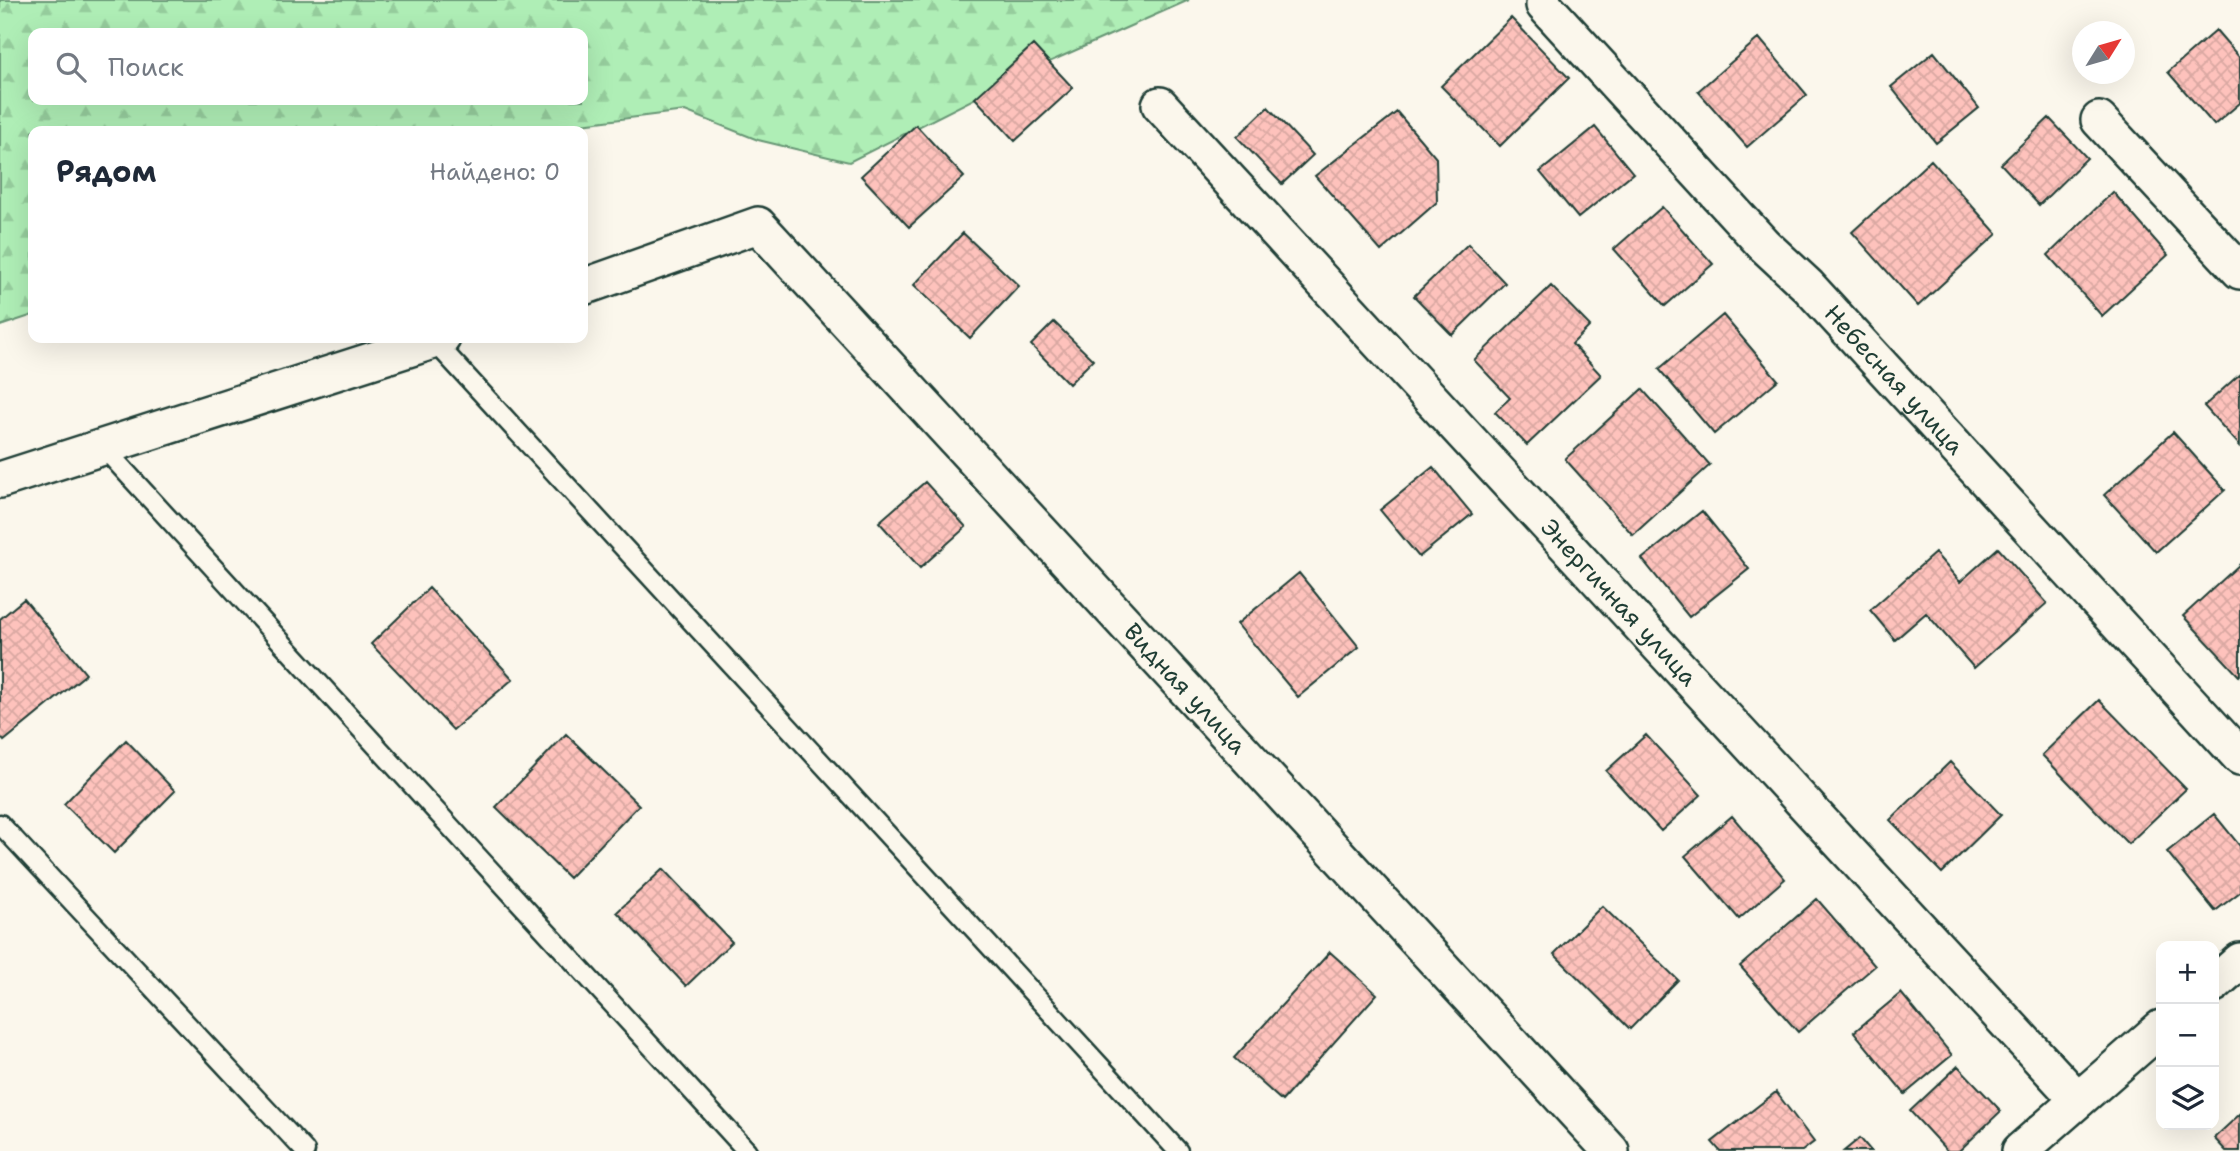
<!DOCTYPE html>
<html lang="ru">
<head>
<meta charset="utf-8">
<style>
	body { margin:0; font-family:"Shantell Sans",sans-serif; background:#f2f2f3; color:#1f2937 }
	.controls { position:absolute; right:21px; bottom:21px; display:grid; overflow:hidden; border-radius:14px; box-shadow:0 7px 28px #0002 }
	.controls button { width:63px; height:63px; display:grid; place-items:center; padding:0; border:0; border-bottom:2px solid #e0e1e3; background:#fff; color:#1f2937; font:35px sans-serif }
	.compass { position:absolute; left:2072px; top:21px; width:63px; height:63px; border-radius:50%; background:#fff; box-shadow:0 7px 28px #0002; rotate:53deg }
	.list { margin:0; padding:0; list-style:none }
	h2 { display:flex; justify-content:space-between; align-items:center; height:91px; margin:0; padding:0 28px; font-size:30px }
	h2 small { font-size:23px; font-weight:400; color:#747a83 }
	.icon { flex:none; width:38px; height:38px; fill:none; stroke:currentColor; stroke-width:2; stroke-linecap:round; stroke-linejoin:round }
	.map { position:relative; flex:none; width:2240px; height:1151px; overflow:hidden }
	.search { position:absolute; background:#fff; box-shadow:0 7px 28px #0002; left:28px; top:28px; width:560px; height:77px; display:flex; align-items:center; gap:18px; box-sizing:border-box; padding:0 24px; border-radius:14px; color:#747a83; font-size:26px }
	.panel { position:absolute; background:#fff; box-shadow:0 7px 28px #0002; left:28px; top:126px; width:560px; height:217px; border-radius:14px }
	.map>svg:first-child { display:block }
	.forest { fill:url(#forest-firs); stroke:#679675; stroke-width:2; fill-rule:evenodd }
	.building { fill:url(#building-cross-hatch); stroke:#1f3d34; stroke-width:2 }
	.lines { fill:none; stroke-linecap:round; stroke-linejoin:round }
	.service-casing { stroke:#1f3d34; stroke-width:23 }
	.minor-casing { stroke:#1f3d34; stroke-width:40 }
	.service { stroke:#fbf7ec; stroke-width:18 }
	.minor { stroke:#fbf7ec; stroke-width:35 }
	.labels { text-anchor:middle; stroke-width:7; stroke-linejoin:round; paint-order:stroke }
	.street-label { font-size:24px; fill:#1f3d34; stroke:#fbf7ec }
</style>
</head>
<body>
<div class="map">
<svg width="2240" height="1151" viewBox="0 0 2240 1151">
	<defs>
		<pattern id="forest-firs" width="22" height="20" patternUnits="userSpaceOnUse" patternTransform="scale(1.75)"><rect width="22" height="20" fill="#afeeb6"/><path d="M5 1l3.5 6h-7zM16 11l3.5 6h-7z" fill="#96cd9d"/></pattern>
		<pattern id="building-cross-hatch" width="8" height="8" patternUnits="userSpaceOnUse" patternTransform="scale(1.75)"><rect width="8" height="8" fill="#fec2bc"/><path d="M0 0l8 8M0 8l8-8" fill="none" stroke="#d9a8a2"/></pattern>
	</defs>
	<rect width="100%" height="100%" fill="#fbf7ec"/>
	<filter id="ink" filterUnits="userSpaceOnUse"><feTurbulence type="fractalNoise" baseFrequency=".0143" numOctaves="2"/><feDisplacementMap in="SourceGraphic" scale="14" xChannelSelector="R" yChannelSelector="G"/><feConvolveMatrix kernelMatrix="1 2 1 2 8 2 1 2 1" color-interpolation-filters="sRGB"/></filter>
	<g filter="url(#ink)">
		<path class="forest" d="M0 0H1189L1031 70 849 162 758 140 685 111 557 127 545 131H33V315L0 326ZM33 33H583V100H33Z"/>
		<path class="building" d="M1511 18 1569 78 1500 146 1441 86Z
			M2216 30 2240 58V103L2214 125 2168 72Z
			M1759 38 1807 95 1747 147 1698 91Z
			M1033 45 1073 88 1015 141 975 98Z
			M1934 52 1979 108 1936 143 1891 87Z
			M1268 107 1313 155 1282 184 1237 137Z
			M1397 112 1436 158 1437 202 1381 251 1315 176Z
			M2049 118 2087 158 2039 205 2001 164Z
			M916 125 964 177 909 227 861 176Z
			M1595 127 1633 173 1578 218 1540 172Z
			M1931 160 1997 234 1918 306 1852 232Z
			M2113 192 2168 255 2102 316 2048 255Z
			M1662 207 1713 264 1665 306 1614 249Z
			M963 233 1019 286 970 338 914 285Z
			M1468 244 1505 283 1452 335 1414 296Z
			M1551 286 1590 326 1572 344 1601 375 1527 445 1495 412 1510 398 1474 360Z
			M1723 315 1778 380 1714 434 1659 369Z
			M1054 322 1093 360 1069 384 1031 345Z
			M2240 374V446L2204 406Z
			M1642 389 1710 465 1633 535 1565 459Z
			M2173 432 2225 490 2156 552 2104 495Z
			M1433 467 1472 514 1419 557 1380 510Z
			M925 482 966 527 920 568 879 522Z
			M1702 511 1749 569 1689 617 1642 559Z
			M1998 548 2047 603 1974 668 1926 613 1895 640 1870 610 1935 553 1960 582Z
			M2240 564V675L2239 676 2183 616Z
			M1299 573 1359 647 1298 697 1237 624Z
			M429 588 513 679 453 730 371 644Z
			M24 599 86 674 4 741 0 736V619Z
			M2099 700 2186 789 2128 844 2042 755Z
			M566 734 639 805 569 878 496 807Z
			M1646 735 1701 795 1661 831 1606 771Z
			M126 740 175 791 114 853 64 804Z
			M1950 762 2001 815 1942 873 1890 820Z
			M2214 814 2240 846V892L2215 911 2167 852Z
			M1732 816 1785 879 1739 919 1685 856Z
			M663 869 732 942 686 986 617 912Z
			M1817 899 1875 966 1798 1032 1740 966Z
			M1602 906 1678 980 1630 1029 1554 954Z
			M1330 952 1377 994 1282 1101 1234 1058Z
			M1901 993 1952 1055 1905 1094 1854 1032Z
			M1958 1066 2001 1111 1959 1151H1947L1910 1111Z
			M1776 1092 1814 1142 1802 1151H1720L1712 1142Z
			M2240 1114V1151H2226L2214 1138Z
			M1860 1138 1871 1151H1844Z"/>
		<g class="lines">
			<defs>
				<path id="service" d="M434 341 1178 1151
					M102 446 747 1151
					M0 824 305 1151"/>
				<g id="minor">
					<path id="s1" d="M1544 5 1764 245 1808 286 2240 757"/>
					<path id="s2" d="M1160 105 2078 1100"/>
					<path d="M2099 120 2240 271"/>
					<path id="s3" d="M583 287 758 225 1611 1151"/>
					<path d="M0 480 442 338"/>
					<path d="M2214 984 2240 961"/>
					<path d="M2020 1151 2161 1028"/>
				</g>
			</defs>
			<use href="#service" class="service-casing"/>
			<use href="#minor" class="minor-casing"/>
			<use href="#service" class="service"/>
			<use href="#minor" class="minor"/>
		</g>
	</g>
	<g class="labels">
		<g class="street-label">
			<text dy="8" stroke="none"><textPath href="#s1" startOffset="513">Небесная улица</textPath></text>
			<text dy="8" stroke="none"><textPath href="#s2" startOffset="677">Энергичная улица</textPath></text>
			<text dy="8" stroke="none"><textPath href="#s3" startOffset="816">Видная улица</textPath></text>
		</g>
	</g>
</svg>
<div class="controls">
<button>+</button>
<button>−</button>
<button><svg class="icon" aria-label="layers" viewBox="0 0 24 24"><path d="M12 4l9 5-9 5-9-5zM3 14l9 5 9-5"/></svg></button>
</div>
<svg class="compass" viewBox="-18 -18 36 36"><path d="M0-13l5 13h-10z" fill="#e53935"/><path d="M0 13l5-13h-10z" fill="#747a83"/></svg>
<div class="search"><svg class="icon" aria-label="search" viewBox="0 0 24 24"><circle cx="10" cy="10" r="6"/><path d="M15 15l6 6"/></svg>Поиск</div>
<section class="panel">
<h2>Рядом<small>Найдено: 0</small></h2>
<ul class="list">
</ul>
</section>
</div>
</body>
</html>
